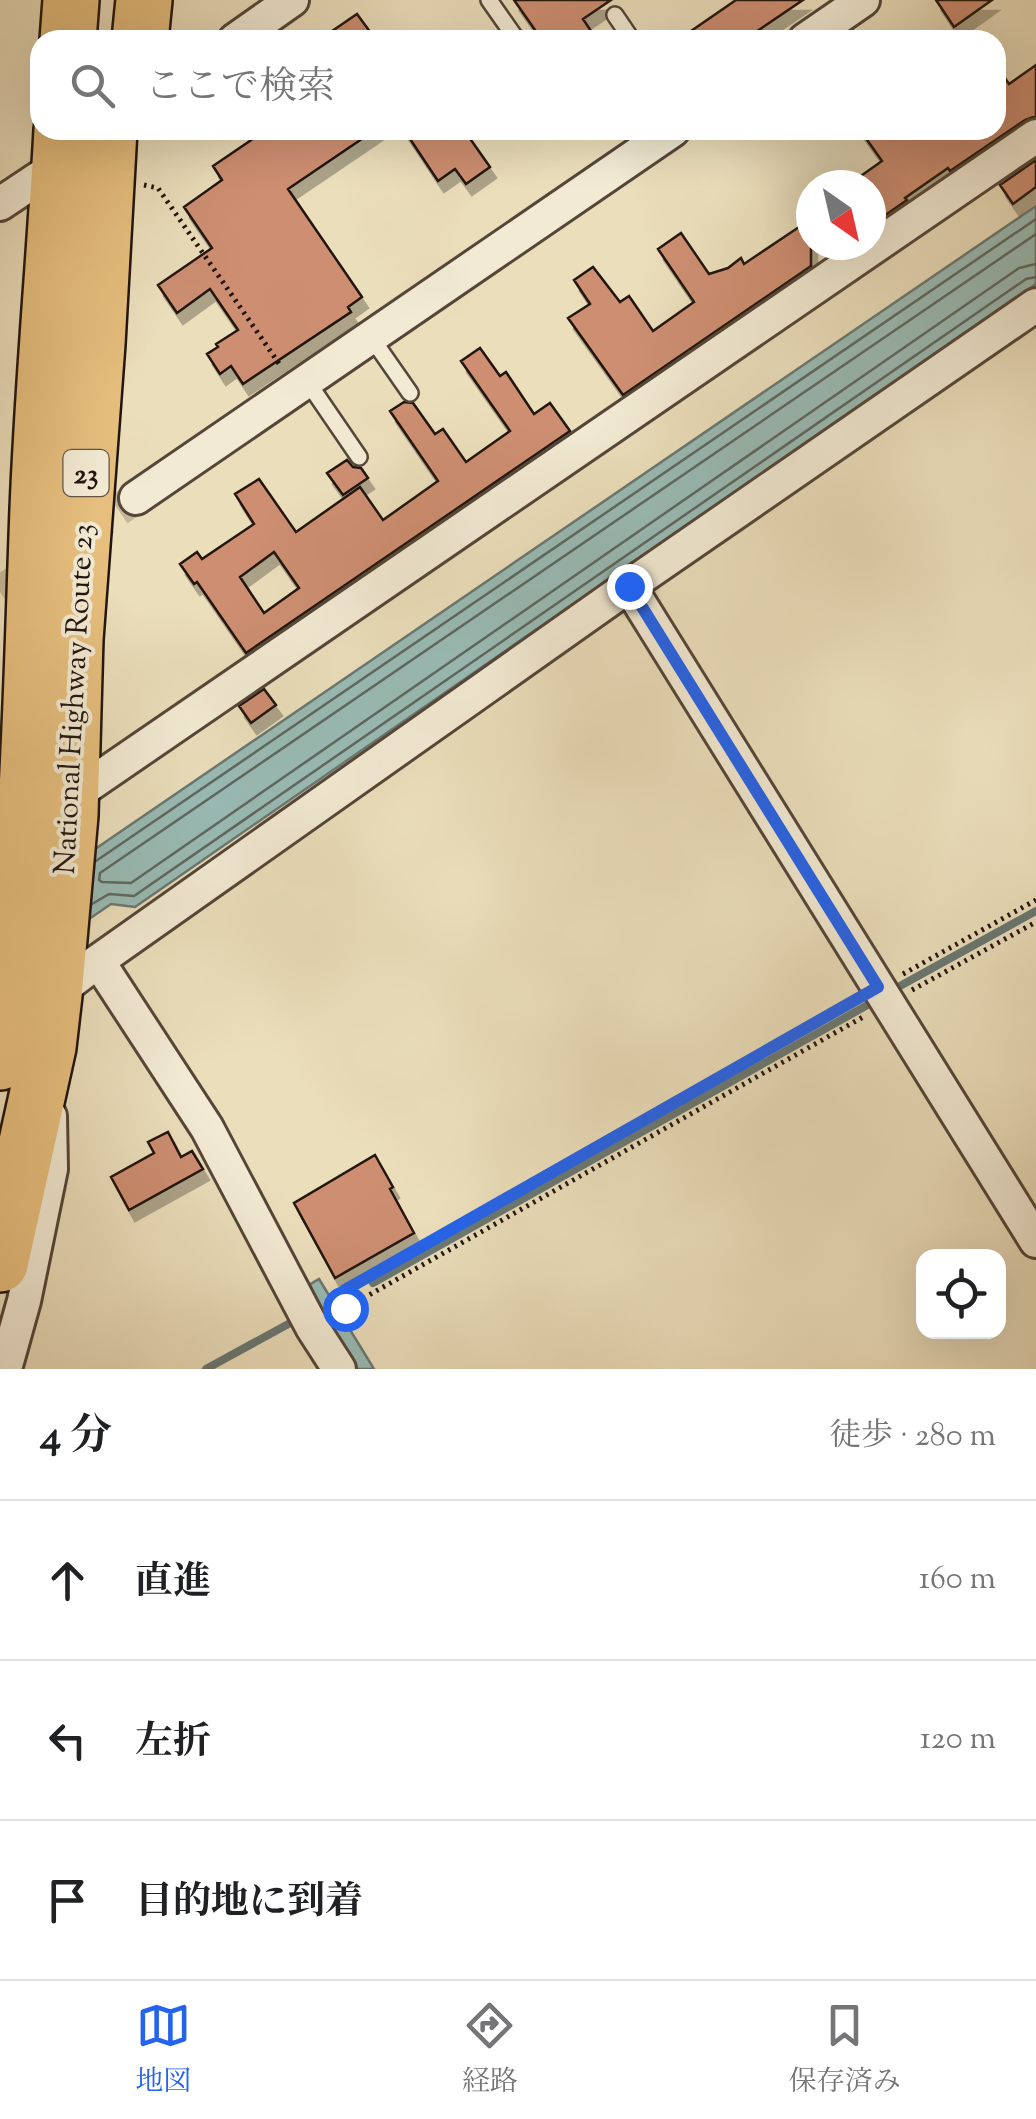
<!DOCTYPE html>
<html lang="ja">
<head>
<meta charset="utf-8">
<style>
	body { margin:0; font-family:"Sorts Mill Goudy","Noto Serif JP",serif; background:#f2f2f2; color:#202124 }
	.controls { position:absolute; right:30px; bottom:30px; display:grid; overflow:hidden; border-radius:20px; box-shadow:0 10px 40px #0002 }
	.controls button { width:90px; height:90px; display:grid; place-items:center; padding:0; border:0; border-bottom:2px solid #e0e0e0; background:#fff; color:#202124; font:50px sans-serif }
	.compass { position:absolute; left:796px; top:170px; width:90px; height:90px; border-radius:50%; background:#fff; box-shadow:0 10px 40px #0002; rotate:146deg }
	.stop { position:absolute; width:30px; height:30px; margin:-22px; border:8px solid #2563eb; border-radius:50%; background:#fff }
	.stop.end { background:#2563eb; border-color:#fff; box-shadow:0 2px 10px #0008 }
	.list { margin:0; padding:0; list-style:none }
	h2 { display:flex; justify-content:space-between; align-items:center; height:130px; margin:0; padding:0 40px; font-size:42px }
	h2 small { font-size:32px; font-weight:400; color:#757577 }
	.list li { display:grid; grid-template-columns:65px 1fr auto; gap:30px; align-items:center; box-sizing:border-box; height:160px; padding:0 40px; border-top:2px solid #e0e0e0 }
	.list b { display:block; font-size:38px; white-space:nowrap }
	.list em { font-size:32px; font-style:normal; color:#757577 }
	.icon { flex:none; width:55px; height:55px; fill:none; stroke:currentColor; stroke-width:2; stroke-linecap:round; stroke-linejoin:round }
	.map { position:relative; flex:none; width:1036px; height:1369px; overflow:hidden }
	.search { position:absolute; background:#fff; box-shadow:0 10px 40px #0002; left:30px; right:30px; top:30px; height:110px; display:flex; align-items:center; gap:25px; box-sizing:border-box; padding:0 35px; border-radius:30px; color:#757577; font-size:38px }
	.sheet { height:610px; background:#fff }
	nav { display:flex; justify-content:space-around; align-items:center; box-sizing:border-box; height:140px; border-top:2px solid #e0e0e0; background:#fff; font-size:28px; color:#757577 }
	nav a { display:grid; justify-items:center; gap:5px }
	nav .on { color:#2563eb }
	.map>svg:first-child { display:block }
	.water { fill:#99bbb5; stroke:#697872; stroke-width:2.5 }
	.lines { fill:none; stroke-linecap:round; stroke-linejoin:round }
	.shore { stroke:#5d6861; stroke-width:2.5 }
	.stream { stroke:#697872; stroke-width:8 }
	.building { fill:#cd8e71; stroke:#21140d; stroke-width:2.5; fill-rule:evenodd; filter:url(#shadow) }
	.street-tunnel { stroke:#c3b698; stroke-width:32; stroke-dasharray:32 16; stroke-linecap:butt }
	.lane-casing { stroke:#544638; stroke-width:20 }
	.street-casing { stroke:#544638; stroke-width:38 }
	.highway-casing { stroke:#21140d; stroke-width:60 }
	.path { stroke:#21140d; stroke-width:5; stroke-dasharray:2.5 5; stroke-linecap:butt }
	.lane { stroke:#f2ead3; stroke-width:15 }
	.street { stroke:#f2ead3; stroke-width:32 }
	.highway { stroke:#e6bf7e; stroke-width:55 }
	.route { stroke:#2563eb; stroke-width:12 }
	.labels { text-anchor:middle; stroke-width:8; stroke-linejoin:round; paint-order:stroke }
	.shield { fill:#f2ead3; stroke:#605448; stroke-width:2.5 }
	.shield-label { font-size:28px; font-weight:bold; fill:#21140d }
	.street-label { font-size:30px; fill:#21140d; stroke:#f2ead3 }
</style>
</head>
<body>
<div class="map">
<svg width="1036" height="1369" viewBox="0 0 1036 1369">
	<defs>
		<filter id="shadow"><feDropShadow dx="6" dy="11" stdDeviation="0" flood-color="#0004"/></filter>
	</defs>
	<rect width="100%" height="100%" fill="#ebdebb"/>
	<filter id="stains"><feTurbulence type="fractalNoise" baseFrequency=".002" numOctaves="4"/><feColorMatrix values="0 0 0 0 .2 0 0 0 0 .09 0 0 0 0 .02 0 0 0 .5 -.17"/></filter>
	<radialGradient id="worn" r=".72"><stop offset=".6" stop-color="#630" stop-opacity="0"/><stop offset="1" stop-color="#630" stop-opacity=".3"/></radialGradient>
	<path class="water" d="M1036 206V284L135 907 111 904 0 980V914Z
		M319 1279 374 1369H354L304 1288Z"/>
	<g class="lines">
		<path class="shore" d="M1036 234 100 873 99 880 102 882 131 883 1019 268 1036 264
			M96 861 1036 219
			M92 904 109 894 134 896 1026 279 1036 277"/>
		<path class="stream" d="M900 986 1036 911
			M373 1283 871 1003
			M206 1369 292 1322"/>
	</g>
	<path class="building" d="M514 0H611L583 19 597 40H542Z
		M736 0H803L744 40H678Z
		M936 0H992L954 27Z
		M357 14 376 40H319Z
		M996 65 1009 84 1036 65V116L1025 120 950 171 948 168 905 198 907 200 884 216 871 196V185H864L858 178 882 161 860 130H996Z
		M266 130H375L288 189 362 297 348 307 351 312 243 384 231 366 220 374 207 354 218 347 216 344 238 330 210 289 177 313 158 285 212 248 184 207 222 180 213 166Z
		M404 130H464L490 167 466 184 455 169 438 181Z
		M1036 160V187L1013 204 1000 185Z
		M811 219V266L623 395 568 318 590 304 574 280 593 267 620 302 629 296 653 331 694 302 658 249 681 233 709 274 728 268 741 258 744 264Z
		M480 348 500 376 506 372 534 414 550 403 570 431 246 653 197 582 194 584 180 564 197 552 202 559 254 524 235 494 259 479 296 532 360 487 383 520 438 481 390 411 404 402 413 403 435 434 443 429 466 462 510 431 461 361ZM274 552 299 588 264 613 240 577Z
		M347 460 353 467 361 468 368 478 343 495 327 473Z
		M264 689 276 705 251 723 239 706Z
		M168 1132 181 1157 192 1151 203 1169 129 1210 111 1177 154 1153 148 1142Z
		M375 1155 393 1187 390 1189 414 1233 335 1278 294 1203Z"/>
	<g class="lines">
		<path class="street-tunnel" d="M0 592 136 498"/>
		<defs>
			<path id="lane" d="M489 0 517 40
				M615 15 632 40
				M371 337 410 393
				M307 381 359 457"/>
			<path id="street" d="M235 40 292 0
				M805 40 863 0
				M0 204 60 164
				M136 498 673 130
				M629 586 1036 1241
				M70 798 1036 136
				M98 961 207 1128 312 1327 339 1369
				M54 995 98 961 629 586 1036 305
				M5 1369 24 1301 51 1169 50 1116"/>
			<path id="highway" d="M68 40 71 0
				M140 40 144 0
				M0 1062C29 880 31 694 38 509 43 383 55 256 62 130
				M0 1264 48 1047 54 995 70 815 75 639 97 344 109 130"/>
		</defs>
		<use href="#lane" class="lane-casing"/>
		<use href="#street" class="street-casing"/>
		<use href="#highway" class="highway-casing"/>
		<path class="path" d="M144 185 158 188 280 365
			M903 974 1036 900
			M912 990 1036 922
			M353 1304 345 1290 854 1001
			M337 1313 863 1017"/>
		<use href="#lane" class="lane"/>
		<use href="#street" class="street"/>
		<use href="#highway" class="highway"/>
	</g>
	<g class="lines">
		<path class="route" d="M345 1308 353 1304 345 1290 878 987 629 586"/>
	</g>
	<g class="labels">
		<rect class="shield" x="63.5" y="450" width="45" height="46" rx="8"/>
		<g class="shield-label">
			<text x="86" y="483">23</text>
		</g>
		<g class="street-label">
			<text transform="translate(73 699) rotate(-87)" y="10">National Highway Route 23</text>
		</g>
	</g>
	<rect width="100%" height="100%" filter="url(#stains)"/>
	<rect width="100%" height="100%" fill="url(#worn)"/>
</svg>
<div class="controls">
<button><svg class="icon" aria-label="locate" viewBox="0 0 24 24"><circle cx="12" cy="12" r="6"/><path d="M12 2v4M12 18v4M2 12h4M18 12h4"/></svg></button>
</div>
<svg class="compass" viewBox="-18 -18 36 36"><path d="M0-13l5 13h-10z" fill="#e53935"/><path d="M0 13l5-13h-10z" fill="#757577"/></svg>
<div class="stop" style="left:345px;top:1308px"></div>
<div class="stop end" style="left:629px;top:586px"></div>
<div class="search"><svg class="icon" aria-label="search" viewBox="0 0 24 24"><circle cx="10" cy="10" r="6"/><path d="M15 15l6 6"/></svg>ここで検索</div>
</div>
<section class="sheet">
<h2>4 分<small>徒歩 · 280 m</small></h2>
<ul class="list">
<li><svg class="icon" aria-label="ahead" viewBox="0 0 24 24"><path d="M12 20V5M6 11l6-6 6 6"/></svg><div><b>直進</b></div><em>160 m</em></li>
<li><svg class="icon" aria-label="left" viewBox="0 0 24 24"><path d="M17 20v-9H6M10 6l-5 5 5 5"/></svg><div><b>左折</b></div><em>120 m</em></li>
<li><svg class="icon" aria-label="arrive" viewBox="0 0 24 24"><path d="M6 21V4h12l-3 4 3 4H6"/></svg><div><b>目的地に到着</b></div></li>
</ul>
</section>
<nav>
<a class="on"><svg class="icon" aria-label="map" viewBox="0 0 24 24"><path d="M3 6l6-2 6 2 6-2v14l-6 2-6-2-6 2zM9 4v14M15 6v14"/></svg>地図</a>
<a><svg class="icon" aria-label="directions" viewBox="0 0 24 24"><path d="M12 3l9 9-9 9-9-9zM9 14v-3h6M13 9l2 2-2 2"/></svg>経路</a>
<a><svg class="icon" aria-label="saved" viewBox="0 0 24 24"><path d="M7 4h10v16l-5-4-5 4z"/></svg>保存済み</a>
</nav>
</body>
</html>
